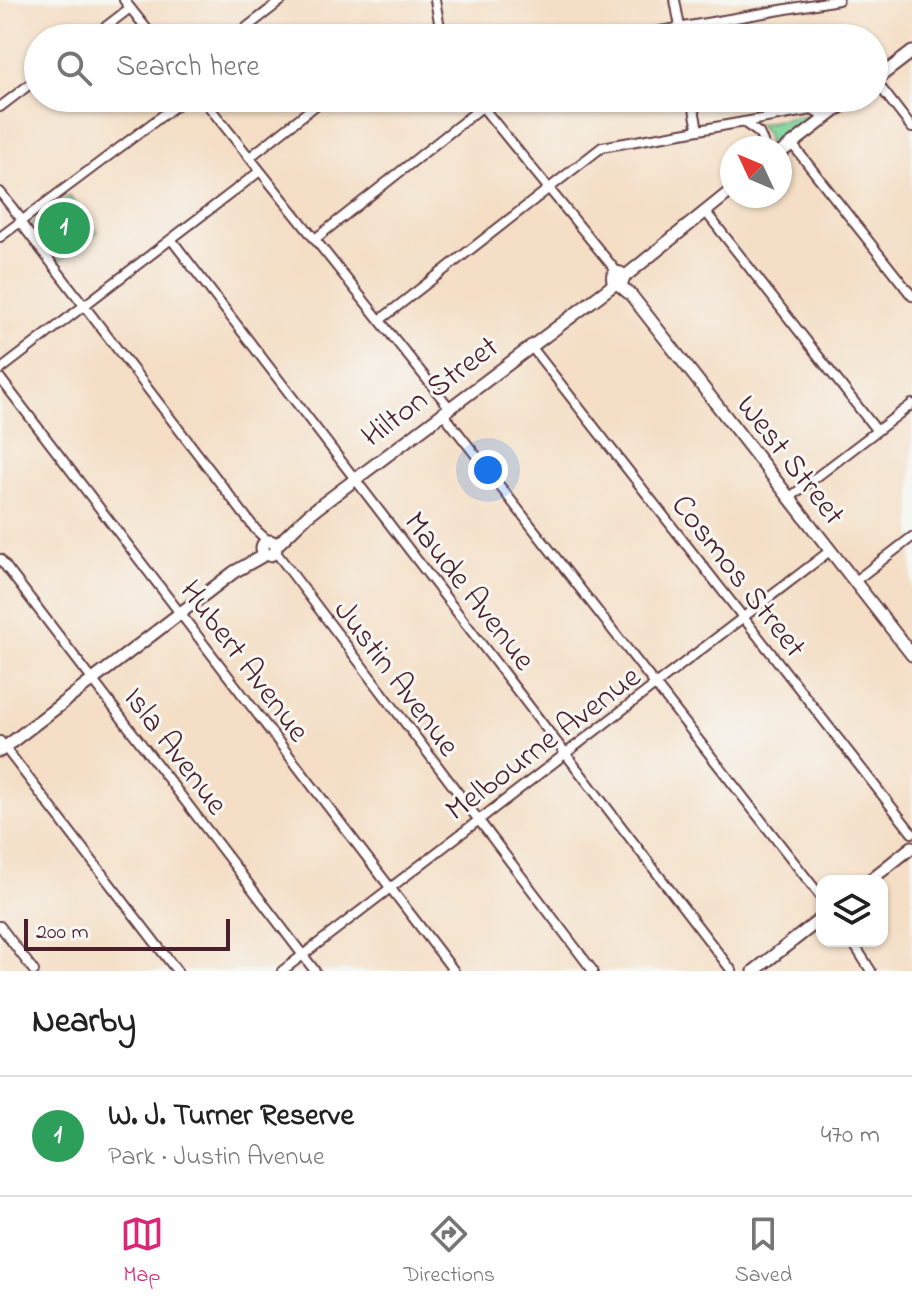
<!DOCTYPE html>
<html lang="en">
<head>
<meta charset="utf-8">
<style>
	body { margin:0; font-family:"Indie Flower",sans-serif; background:#f2f2f2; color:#222 }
	.controls { position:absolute; right:24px; bottom:24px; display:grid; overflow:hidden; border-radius:16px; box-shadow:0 2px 6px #0004 }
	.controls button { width:72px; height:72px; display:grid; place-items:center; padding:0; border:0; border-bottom:2px solid #e0e0e0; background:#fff; color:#222; font:40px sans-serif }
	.compass { position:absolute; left:720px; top:136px; width:72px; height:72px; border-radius:50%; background:#fff; box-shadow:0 2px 6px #0004; rotate:314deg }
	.scale { position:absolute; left:24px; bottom:20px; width:206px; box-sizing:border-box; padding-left:8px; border:4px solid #4a1f2b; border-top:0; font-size:22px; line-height:28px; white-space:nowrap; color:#4a1f2b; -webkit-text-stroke:6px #f6f6f2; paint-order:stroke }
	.you { position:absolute; left:488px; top:470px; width:28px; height:28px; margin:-20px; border:6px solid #fff; border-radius:50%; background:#1a73e8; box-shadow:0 0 0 12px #1a73e833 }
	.badge { display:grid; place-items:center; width:52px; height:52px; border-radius:50%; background:#db2777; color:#fff; font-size:26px; font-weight:700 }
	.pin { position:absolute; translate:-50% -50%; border:4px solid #fff; box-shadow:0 2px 8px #0006 }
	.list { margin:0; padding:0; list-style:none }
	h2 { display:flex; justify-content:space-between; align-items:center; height:104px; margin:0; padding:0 32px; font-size:34px }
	h2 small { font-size:26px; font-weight:400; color:#767676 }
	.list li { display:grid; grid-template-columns:52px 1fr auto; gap:24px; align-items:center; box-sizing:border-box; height:120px; padding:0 32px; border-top:2px solid #e0e0e0 }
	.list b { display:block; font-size:30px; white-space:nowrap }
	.list p { margin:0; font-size:26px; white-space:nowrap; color:#767676 }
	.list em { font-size:26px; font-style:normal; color:#767676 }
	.icon { flex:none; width:44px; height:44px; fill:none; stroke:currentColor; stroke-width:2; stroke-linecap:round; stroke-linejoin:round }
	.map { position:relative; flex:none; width:912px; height:971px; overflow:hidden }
	.search { position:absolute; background:#fff; box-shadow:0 2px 6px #0004; left:24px; right:24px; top:24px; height:88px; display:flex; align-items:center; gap:20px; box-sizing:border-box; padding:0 28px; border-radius:44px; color:#767676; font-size:30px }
	.sheet { height:224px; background:#fff }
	nav { display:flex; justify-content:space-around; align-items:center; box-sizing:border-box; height:112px; border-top:2px solid #e0e0e0; background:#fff; font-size:22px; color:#767676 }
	nav a { display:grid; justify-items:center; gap:4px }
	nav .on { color:#db2777 }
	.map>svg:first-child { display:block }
	.green { fill:#7bd59c; stroke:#627a64; stroke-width:2 }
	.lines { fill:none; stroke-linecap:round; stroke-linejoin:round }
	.street-casing { stroke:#643c42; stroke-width:12 }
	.secondary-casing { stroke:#643c42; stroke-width:15 }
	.street { stroke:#fff; stroke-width:8 }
	.secondary { stroke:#fff; stroke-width:11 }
	.labels { text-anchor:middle; stroke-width:6; stroke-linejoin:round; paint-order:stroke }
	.street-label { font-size:32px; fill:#4a1f2b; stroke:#f6f6f2 }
</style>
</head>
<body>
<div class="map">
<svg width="912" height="971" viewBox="0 0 912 971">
	<rect width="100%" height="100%" fill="#f6f6f2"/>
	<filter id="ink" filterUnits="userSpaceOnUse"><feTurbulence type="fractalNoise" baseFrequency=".0125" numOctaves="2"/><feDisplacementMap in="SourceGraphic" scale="16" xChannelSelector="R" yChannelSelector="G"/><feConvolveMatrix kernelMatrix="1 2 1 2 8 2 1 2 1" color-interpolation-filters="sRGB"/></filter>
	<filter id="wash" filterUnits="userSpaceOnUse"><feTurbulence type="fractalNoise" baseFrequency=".006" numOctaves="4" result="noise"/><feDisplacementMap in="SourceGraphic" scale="32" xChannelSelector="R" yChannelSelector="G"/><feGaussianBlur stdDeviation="1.8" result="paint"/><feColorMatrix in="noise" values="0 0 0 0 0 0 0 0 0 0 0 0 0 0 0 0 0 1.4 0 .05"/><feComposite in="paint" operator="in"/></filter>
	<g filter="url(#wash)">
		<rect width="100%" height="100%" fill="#f4dec5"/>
		<path class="green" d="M803 116H812L813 122 777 148H769L766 132 758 124Z
			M69 196 98 232 60 261 31 224Z"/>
	</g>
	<g filter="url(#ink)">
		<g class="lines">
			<defs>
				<path id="street" d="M124 0 154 38
					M435 0 442 38
					M675 0 682 38
					M91 38 130 8
					M233 38 282 0
					M620 38 838 0
					M875 80 912 128
					M202 98 449 407
					M475 98 617 272
					M692 98 698 130
					M0 107 38 78
					M743 122 759 133 766 148
					M792 144 912 296
					M250 157 325 98
					M0 192 22 220
					M705 211 877 431
					M20 222 256 530 268 541
					M0 237 186 98
					M171 239 732 971
					M315 239 482 107
					M380 320 602 147 812 110 826 118
					M530 345 912 833
					M0 370 260 171
					M0 378 454 971
					M442 412 822 898
					M789 498 912 404
					M275 551 593 971
					M0 559 315 971
					M855 581 912 537
					M0 741 177 971
					M0 926 34 971
					M852 941 871 971
					M282 971 831 550"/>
				<path id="secondary" d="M874 81 912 52
					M780 153 852 98
					M612.5 278a5.5 5.5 0 1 1 11 0a5.5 5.5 0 1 1-11 0Z
					M623 278 732 190
					M617 283 631 295 912 655
					M262 548a7 7 0 1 1 14 0a7 7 0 1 1-14 0Z
					M276 546 308 515 616 283
					M0 751 234 572 266 554
					M869 881 912 847
					M754 971 822 918"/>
			</defs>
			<use href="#street" class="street-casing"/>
			<use href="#secondary" class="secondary-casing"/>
			<use href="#street" class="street"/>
			<use href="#secondary" class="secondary"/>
		</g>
	</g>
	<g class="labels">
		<g class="street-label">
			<text transform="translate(429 390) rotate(-37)" y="11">Hilton Street</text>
			<text transform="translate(792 459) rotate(52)" y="11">West Street</text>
			<text transform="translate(740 575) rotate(52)" y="11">Cosmos Street</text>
			<text transform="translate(471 590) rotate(52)" y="11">Maude Avenue</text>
			<text transform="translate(246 660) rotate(53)" y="11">Hubert Avenue</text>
			<text transform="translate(398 677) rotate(53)" y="11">Justin Avenue</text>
			<text transform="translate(542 742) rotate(-37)" y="11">Melbourne Avenue</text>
			<text transform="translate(177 750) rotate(53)" y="11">Isla Avenue</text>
		</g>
	</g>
</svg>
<div class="controls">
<button><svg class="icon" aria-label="layers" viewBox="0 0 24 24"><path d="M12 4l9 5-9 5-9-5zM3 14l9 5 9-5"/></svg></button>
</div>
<svg class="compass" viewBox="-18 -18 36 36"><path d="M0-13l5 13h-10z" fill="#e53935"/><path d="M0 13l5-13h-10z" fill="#767676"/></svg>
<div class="scale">200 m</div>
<div class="you"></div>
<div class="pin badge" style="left:64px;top:228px;background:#2e9e5b">1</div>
<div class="search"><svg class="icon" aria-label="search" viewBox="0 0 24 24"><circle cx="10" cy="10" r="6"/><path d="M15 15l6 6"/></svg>Search here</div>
</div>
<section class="sheet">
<h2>Nearby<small></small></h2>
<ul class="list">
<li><span class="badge" style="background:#2e9e5b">1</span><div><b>W. J. Turner Reserve</b><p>Park · Justin Avenue</p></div><em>470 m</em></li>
</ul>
</section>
<nav>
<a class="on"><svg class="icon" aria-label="map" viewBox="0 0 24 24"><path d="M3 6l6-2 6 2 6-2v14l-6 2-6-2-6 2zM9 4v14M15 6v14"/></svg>Map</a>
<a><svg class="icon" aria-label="directions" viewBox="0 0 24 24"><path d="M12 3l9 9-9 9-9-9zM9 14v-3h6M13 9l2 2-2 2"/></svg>Directions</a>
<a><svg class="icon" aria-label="saved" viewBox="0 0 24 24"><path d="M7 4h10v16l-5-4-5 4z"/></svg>Saved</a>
</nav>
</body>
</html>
